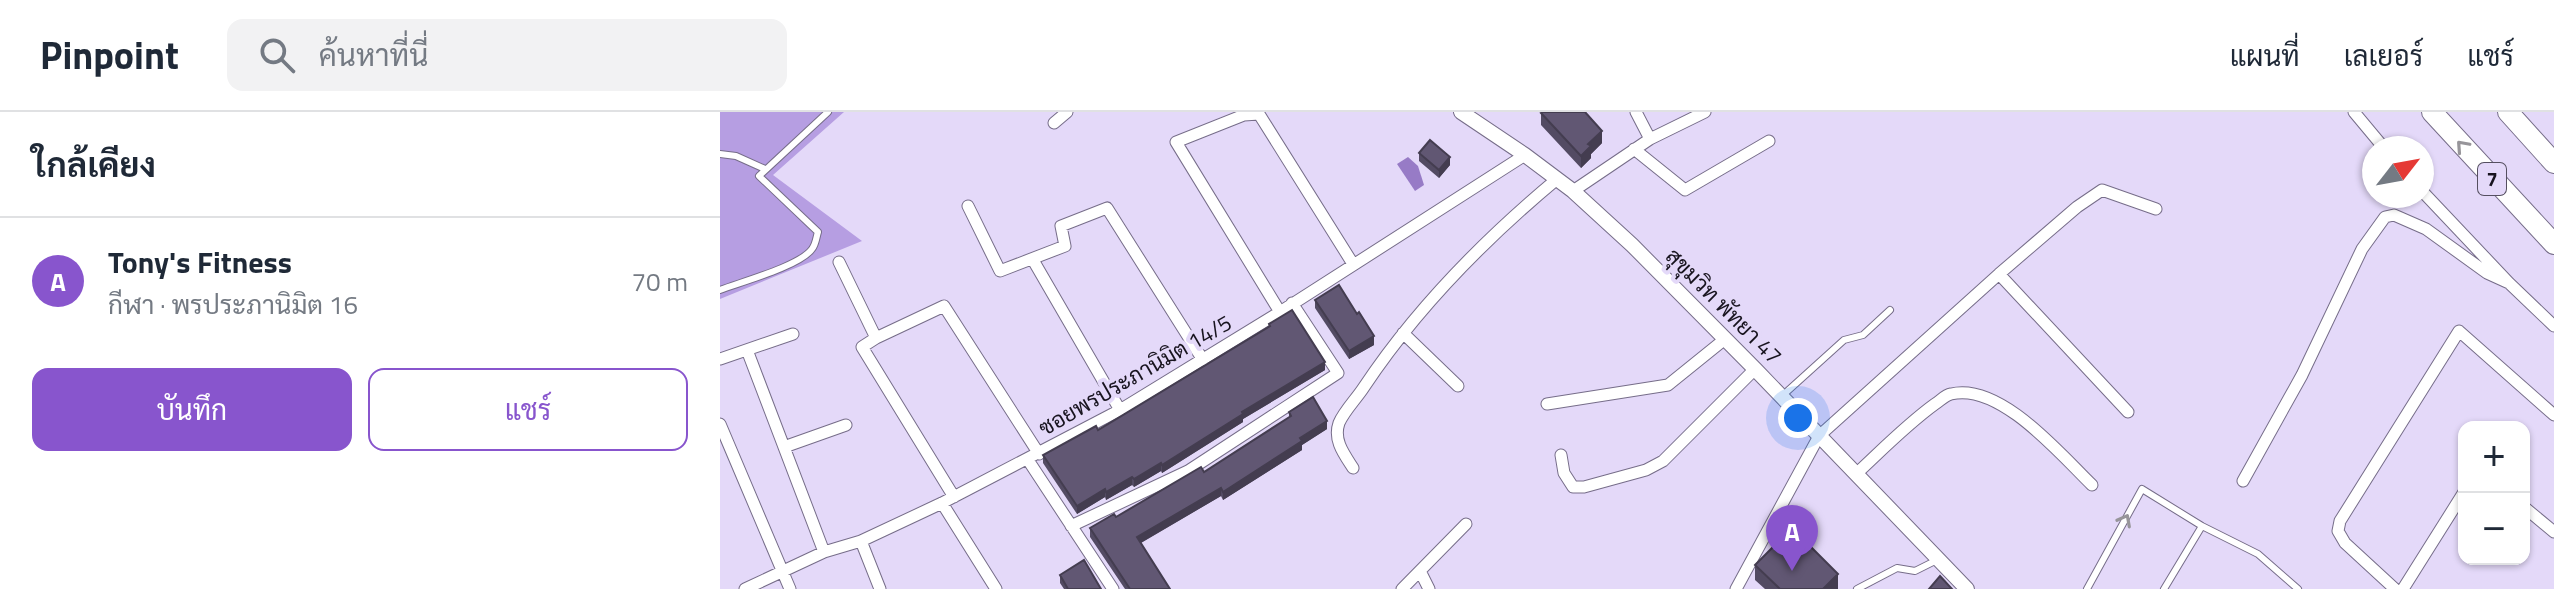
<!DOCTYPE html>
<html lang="th">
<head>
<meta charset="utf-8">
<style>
	body { margin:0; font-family:"Titillium Web",Sarabun,sans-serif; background:#f2f2f3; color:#1f2937 }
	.controls { position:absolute; right:24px; bottom:24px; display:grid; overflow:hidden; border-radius:16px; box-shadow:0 2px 6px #0004 }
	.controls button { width:72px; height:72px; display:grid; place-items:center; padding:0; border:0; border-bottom:2px solid #e0e1e3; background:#fff; color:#1f2937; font:40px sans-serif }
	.compass { position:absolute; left:1642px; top:24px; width:72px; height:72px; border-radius:50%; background:#fff; box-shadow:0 2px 6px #0004; rotate:59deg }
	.you { position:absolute; left:1078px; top:306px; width:28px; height:28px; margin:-20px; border:6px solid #fff; border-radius:50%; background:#1a73e8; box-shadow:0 0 0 12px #1a73e833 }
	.badge { display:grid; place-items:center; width:52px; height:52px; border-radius:50%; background:#8855cd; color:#fff; font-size:26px; font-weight:700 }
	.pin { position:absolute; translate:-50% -66px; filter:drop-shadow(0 2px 4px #0008) }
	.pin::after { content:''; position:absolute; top:42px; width:28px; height:24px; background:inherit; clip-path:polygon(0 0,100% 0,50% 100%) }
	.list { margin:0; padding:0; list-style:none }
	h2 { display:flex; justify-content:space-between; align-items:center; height:104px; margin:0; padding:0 32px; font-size:34px }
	h2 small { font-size:26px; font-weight:400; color:#747a83 }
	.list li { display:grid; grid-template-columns:52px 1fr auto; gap:24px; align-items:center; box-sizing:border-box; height:128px; padding:0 32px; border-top:2px solid #e0e1e3 }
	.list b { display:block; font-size:30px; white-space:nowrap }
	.list p { margin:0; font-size:26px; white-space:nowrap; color:#747a83 }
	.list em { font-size:26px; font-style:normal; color:#747a83 }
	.actions { display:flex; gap:16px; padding:24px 32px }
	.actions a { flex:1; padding:18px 0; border:2px solid #8855cd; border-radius:16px; text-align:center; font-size:28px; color:#8855cd }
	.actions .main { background:#8855cd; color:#fff }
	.icon { flex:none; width:44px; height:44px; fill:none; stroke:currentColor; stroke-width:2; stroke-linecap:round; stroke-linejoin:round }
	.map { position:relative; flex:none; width:1834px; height:477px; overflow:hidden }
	header { display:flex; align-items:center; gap:48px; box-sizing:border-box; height:112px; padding:0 40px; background:#fff; border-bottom:2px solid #e0e1e3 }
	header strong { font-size:38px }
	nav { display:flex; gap:44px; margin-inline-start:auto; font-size:28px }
	.search { width:560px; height:72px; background:#f2f2f3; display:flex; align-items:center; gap:20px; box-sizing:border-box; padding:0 28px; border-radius:16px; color:#747a83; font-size:30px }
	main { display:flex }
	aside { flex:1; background:#fff }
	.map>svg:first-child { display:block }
	.green { fill:#b69ee2 }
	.water { fill:#977bc6 }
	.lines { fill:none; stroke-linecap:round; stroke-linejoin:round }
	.service-casing { stroke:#766d89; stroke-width:8 }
	.minor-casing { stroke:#766d89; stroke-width:13 }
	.tertiary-casing { stroke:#766d89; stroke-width:16 }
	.trunk-casing { stroke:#766d89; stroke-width:22 }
	.service { stroke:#fff; stroke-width:6 }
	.minor { stroke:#fff; stroke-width:11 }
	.tertiary { stroke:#fff; stroke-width:14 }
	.trunk { stroke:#fff; stroke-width:20 }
	.wall { fill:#534b63 }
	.shaded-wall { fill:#443d50 }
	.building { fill:#615773; stroke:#443d50; stroke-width:2 }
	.oneway { stroke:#97959a }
	.labels { text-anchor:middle; stroke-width:8; stroke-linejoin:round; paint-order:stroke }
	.shield { fill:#e4d9f9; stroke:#554f60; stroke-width:2 }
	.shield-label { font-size:20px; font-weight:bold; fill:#18141f }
	.street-label { font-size:22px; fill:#18141f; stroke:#e4d9f9 }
</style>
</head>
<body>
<header>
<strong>Pinpoint</strong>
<div class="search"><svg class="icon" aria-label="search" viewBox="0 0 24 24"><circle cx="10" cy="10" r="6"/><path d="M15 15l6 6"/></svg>ค้นหาที่นี่</div>
<nav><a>แผนที่</a><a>เลเยอร์</a><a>แชร์</a></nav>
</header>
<main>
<aside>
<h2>ใกล้เคียง<small></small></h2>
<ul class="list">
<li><span class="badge">A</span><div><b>Tony's Fitness</b><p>กีฬา · พรประภานิมิต 16</p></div><em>70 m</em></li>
</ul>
<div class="actions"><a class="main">บันทึก</a><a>แชร์</a></div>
</aside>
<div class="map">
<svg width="1834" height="477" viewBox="0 0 1834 477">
	<rect width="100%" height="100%" fill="#e4d9f9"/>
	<path class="green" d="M0 0H124L53 63 142 129 0 187Z"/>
	<path class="water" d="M688 45 698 54 704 73 695 79 677 52Z"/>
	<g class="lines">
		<defs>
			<path id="service" d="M0 42 16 44 45 57
				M0 178C21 170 80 154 92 137 96 132 96 126 98 120L39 64 108 0
				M1062 284 1124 228 1143 223 1170 198
				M1137 477 1177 456 1195 459 1217 448
				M1367 477 1422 377 1482 414 1538 442 1578 477
				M1444 477 1482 414"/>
			<path id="minor" d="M916 0 930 27
				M1634 0 1664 36
				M334 11 347 0
				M914 37 965 78 1049 29
				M853 79 930 27 985 0
				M1702 79 1789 171 1834 214
				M248 94 280 159 345 134 341 114 387 96 483 248
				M313 148 400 298
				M119 150 156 226
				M1279 162 1357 95 1382 78 1436 97
				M560 200 456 30 524 3 539 2 633 152
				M683 221 738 274
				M27 238 104 440
				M0 247 73 222
				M827 292 948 273 1005 227
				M0 312 70 477
				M64 335 126 313
				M841 343 844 361 853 375H864L926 358 943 349 1035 257
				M308 348 393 477
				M633 356C624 342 613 328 619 311 624 299 637 286 644 275 696 197 765 127 837 67
				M1136 362C1162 338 1186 313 1215 292 1220 289 1225 283 1231 282 1280 270 1340 342 1372 373
				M1523 369 1582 263 1642 137 1665 105 1674 103 1706 117 1767 161 1789 171
				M234 385 142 235 156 226 224 194 319 342
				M222 391 276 477
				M1804 395 1834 420
				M351 414 468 359 618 261 572 191
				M141 429 160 477
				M700 459 709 477
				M25 477 104 440 141 429 222 391 400 298 560 200 805 43
				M682 477 746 412
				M1016 477 1099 324 1279 162 1408 300
				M1675 477 1625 431 1618 419 1620 409 1739 219 1834 303
				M1683 477 1744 380"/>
			<path id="tertiary" d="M741 0 805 43 853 79 912 133 1035 257 1247 477"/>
			<path id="trunk" d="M1712 0 1834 132
				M1788 0 1834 51"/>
		</defs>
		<use href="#service" class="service-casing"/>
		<use href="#minor" class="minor-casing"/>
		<use href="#tertiary" class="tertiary-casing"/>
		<use href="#trunk" class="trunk-casing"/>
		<use href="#service" class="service"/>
		<use href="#minor" class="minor"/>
		<use href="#tertiary" class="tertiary"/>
		<use href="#trunk" class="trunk"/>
	</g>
	<path class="wall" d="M821 1 882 31 871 42V46L861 56 821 13Z
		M699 41 730 53 719 66 699 49Z
		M595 188 654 233 629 247 595 196Z
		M549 212 605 258 523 307V310L442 361 441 359 414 375 412 373 386 388 385 385 357 402 323 351V343L378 318 549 215Z
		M569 300 607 317 582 333V338L503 388 501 384 421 431 450 477H405L370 425V416L396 405 484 360 569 305Z
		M1035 453 1118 477H1045L1035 468Z
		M340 463 381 477H344L340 471Z"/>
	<path class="shaded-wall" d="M882 19V31L871 42V46L861 56V44L868 32Z
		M730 45V53L719 66V58Z
		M654 224V233L629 247V239Z
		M605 250V258L523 307V310L442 361V353L522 300Z
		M607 309V317L582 333V338L503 388V380L580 326Z
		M441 351V359L414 375V367Z
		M412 365V373L386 388V380Z
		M501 376V384L417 433V425Z
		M385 377V385L357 402V394Z
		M1118 462V477H1103Z"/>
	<path class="building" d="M823 0H865L882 19 868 32 871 34 861 44 821 1Z
		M710 28 730 45 719 58 699 41Z
		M619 173 637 202 639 200 654 224 629 239 595 188Z
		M572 198 605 250 522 300 523 302 442 353 441 351 414 367 412 365 386 380 385 377 357 394 323 343 376 314 378 318 550 214 549 212Z
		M593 285 607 309 580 326 582 329 503 380 501 376 417 425 450 477H410L370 416 394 402 396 405 481 355 484 360 571 304 569 300Z
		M1072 416 1118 462 1103 477H1060L1035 453Z
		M364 448 381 477H348L340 463Z
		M1220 464 1232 477H1209Z"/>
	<defs><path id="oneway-chevron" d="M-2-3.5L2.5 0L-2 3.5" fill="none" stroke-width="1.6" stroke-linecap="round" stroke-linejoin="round" transform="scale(2)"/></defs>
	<g class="oneway">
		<use href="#oneway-chevron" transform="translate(1742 34) rotate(-132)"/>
		<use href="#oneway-chevron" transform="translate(1405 408) rotate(-62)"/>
	</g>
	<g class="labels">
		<rect class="shield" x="1758" y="51" width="28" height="32" rx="6"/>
		<g class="shield-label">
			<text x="1772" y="74">7</text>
		</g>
		<g class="street-label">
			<text transform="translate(1004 194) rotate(45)" y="8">สุขุมวิท พัทยา 47</text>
			<text transform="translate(415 263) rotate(-30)" y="8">ซอยพรประภานิมิต 14/5</text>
		</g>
	</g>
</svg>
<div class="controls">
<button>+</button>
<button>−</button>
</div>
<svg class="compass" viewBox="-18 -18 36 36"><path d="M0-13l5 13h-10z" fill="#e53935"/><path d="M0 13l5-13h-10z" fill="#747a83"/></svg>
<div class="you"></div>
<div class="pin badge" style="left:1072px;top:459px">A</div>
</div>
</main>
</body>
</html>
